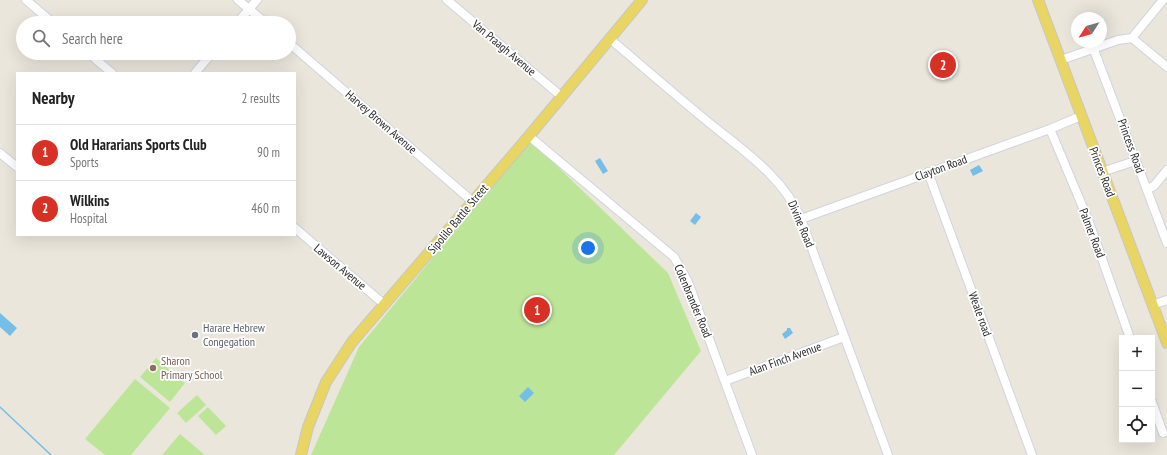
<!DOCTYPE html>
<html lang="en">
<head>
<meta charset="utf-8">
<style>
	body { margin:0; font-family:"PT Sans Narrow",sans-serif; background:#f2f2f2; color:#222 }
	.controls { position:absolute; right:12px; bottom:12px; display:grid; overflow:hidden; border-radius:0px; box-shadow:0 4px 16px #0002 }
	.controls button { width:36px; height:36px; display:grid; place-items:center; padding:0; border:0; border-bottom:1px solid #e0e0e0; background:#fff; color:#222; font:20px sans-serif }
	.compass { position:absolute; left:1071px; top:12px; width:36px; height:36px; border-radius:50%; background:#fff; box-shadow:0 4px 16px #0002; rotate:234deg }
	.you { position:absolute; left:588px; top:248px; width:14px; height:14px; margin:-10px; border:3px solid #fff; border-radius:50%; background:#1a73e8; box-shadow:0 0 0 6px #1a73e833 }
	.badge { display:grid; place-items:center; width:26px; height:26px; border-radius:50%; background:#d93025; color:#fff; font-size:13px; font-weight:700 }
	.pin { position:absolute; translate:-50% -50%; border:2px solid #fff; box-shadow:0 1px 4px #0006 }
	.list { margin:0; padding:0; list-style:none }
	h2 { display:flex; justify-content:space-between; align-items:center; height:52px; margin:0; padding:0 16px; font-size:17px }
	h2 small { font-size:13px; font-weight:400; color:#767676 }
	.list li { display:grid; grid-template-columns:26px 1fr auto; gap:12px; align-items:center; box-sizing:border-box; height:56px; padding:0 16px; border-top:1px solid #e0e0e0 }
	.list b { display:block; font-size:15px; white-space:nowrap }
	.list p { margin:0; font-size:13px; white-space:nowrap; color:#767676 }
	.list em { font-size:13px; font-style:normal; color:#767676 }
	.icon { flex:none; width:22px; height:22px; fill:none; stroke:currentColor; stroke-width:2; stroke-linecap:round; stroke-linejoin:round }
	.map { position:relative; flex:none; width:1167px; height:455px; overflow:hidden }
	.search { position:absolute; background:#fff; box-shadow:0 4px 16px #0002; left:16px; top:16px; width:280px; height:44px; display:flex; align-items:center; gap:10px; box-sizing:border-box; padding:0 14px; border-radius:22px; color:#767676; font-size:15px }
	.panel { position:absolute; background:#fff; box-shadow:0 4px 16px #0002; left:16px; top:72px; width:280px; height:164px; border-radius:0px }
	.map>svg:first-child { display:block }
	.pitch { fill:#bde597 }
	.water { fill:#74bee7 }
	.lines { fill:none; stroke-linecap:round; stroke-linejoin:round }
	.stream { stroke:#74bee7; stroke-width:1.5 }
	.minor-casing { stroke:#d1d3e1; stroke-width:10 }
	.major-casing { stroke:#c7c7c7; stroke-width:12 }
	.minor { stroke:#fff; stroke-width:8 }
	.major { stroke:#e8d564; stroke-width:10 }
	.worship-dot { fill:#6b7280; stroke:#fff; stroke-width:1.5 }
	.education-dot { fill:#8d6e63; stroke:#fff; stroke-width:1.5 }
	.labels { text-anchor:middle; stroke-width:3.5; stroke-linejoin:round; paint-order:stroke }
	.street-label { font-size:12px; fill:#292929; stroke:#fff }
	.worship-label { font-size:12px; fill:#5b616d; stroke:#fff; text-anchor:start }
	.education-label { font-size:12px; fill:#785e54; stroke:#fff; text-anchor:start }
</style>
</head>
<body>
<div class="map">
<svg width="1167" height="455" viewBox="0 0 1167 455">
	<rect width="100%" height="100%" fill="#ebe6dc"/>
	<path class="pitch" d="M530 140 668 273 701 351 614 455H311L359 347Z
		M156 358 185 383 170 402 140 377Z
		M135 379 170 408 131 455H105L85 439Z
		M197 395 206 405 186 423 177 413Z
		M208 407 226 426 216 435 198 416Z
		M180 434 205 455H162Z"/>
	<path class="water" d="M600 158 608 171 603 174 595 161Z
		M979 165 983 171 973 176 970 170Z
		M696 213 701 217 695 225 690 221Z
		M0 313 17 328 10 336 0 327Z
		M787 328H790L793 333 785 339 782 334 787 330Z
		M528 387 534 393 525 402 519 396Z"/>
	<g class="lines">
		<path class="stream" d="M0 407 51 455"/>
		<defs>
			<path id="minor" d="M26 0 53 23
				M238 0 266 23
				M447 0 561 96
				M237 23 257 0
				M609 38C642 66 674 94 707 121 742 150 783 176 801 219L888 455
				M1132 38 1167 67
				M289 43 472 201
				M1094 50 1167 243
				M88 53 112 73
				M1061 60 1118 40 1132 38 1163 0
				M195 73 212 53
				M1050 129 1089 222 1130 338
				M529 136 674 257 688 282 752 455
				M0 153 17 167
				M928 172 1032 455
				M1102 172 1135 161
				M1147 189 1154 186 1167 170
				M801 219 1050 129 1081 116
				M295 228 385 305
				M1152 305 1167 300
				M725 381 844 337
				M1152 402 1163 433"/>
			<path id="major" d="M1038 0 1167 343
				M301 455 308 427 326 382 352 342 529 136 642 0"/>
		</defs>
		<use href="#minor" class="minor-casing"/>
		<use href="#major" class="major-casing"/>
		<use href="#minor" class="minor"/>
		<use href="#major" class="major"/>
	</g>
	<circle class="worship-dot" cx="195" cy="335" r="4"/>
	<circle class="education-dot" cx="153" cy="368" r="4"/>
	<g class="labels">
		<g class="street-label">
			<text transform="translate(504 48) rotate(40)" y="4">Van Praagh Avenue</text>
			<text transform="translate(381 122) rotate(41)" y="4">Harvey Brown Avenue</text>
			<text transform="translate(1131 146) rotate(70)" y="4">Princess Road</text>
			<text transform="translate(941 168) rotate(-20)" y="4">Clayton Road</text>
			<text transform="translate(1102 172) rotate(69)" y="4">Princes Road</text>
			<text transform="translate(458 219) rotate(-50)" y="4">Sipolilo Battle Street</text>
			<text transform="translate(801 224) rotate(67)" y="4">Divine Road</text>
			<text transform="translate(1092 233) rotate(69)" y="4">Palmer Road</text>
			<text transform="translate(340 267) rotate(40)" y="4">Lawson Avenue</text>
			<text transform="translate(693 301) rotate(67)" y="4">Colenbrander Road</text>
			<text transform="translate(980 314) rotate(70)" y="4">Weale road</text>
			<text transform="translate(785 359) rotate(-20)" y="4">Alan Finch Avenue</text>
		</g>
		<g class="worship-label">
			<text x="203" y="332">Harare Hebrew<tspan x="203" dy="14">Congegation</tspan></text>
		</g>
		<g class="education-label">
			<text x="161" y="365">Sharon<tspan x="161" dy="14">Primary School</tspan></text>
		</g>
	</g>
</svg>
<div class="controls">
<button>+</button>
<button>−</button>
<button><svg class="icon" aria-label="locate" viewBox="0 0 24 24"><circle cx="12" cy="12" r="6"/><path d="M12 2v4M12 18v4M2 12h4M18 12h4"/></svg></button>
</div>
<svg class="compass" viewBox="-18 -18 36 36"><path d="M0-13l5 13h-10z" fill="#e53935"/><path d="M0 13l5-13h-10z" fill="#767676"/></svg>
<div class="you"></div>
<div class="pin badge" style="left:537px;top:310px">1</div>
<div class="pin badge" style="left:943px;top:65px">2</div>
<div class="search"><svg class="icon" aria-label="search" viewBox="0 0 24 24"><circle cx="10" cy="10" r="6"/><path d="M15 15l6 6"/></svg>Search here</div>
<section class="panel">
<h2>Nearby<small>2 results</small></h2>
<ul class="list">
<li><span class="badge">1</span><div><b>Old Hararians Sports Club</b><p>Sports</p></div><em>90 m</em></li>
<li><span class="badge">2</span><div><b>Wilkins</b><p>Hospital</p></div><em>460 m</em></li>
</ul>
</section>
</div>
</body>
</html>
